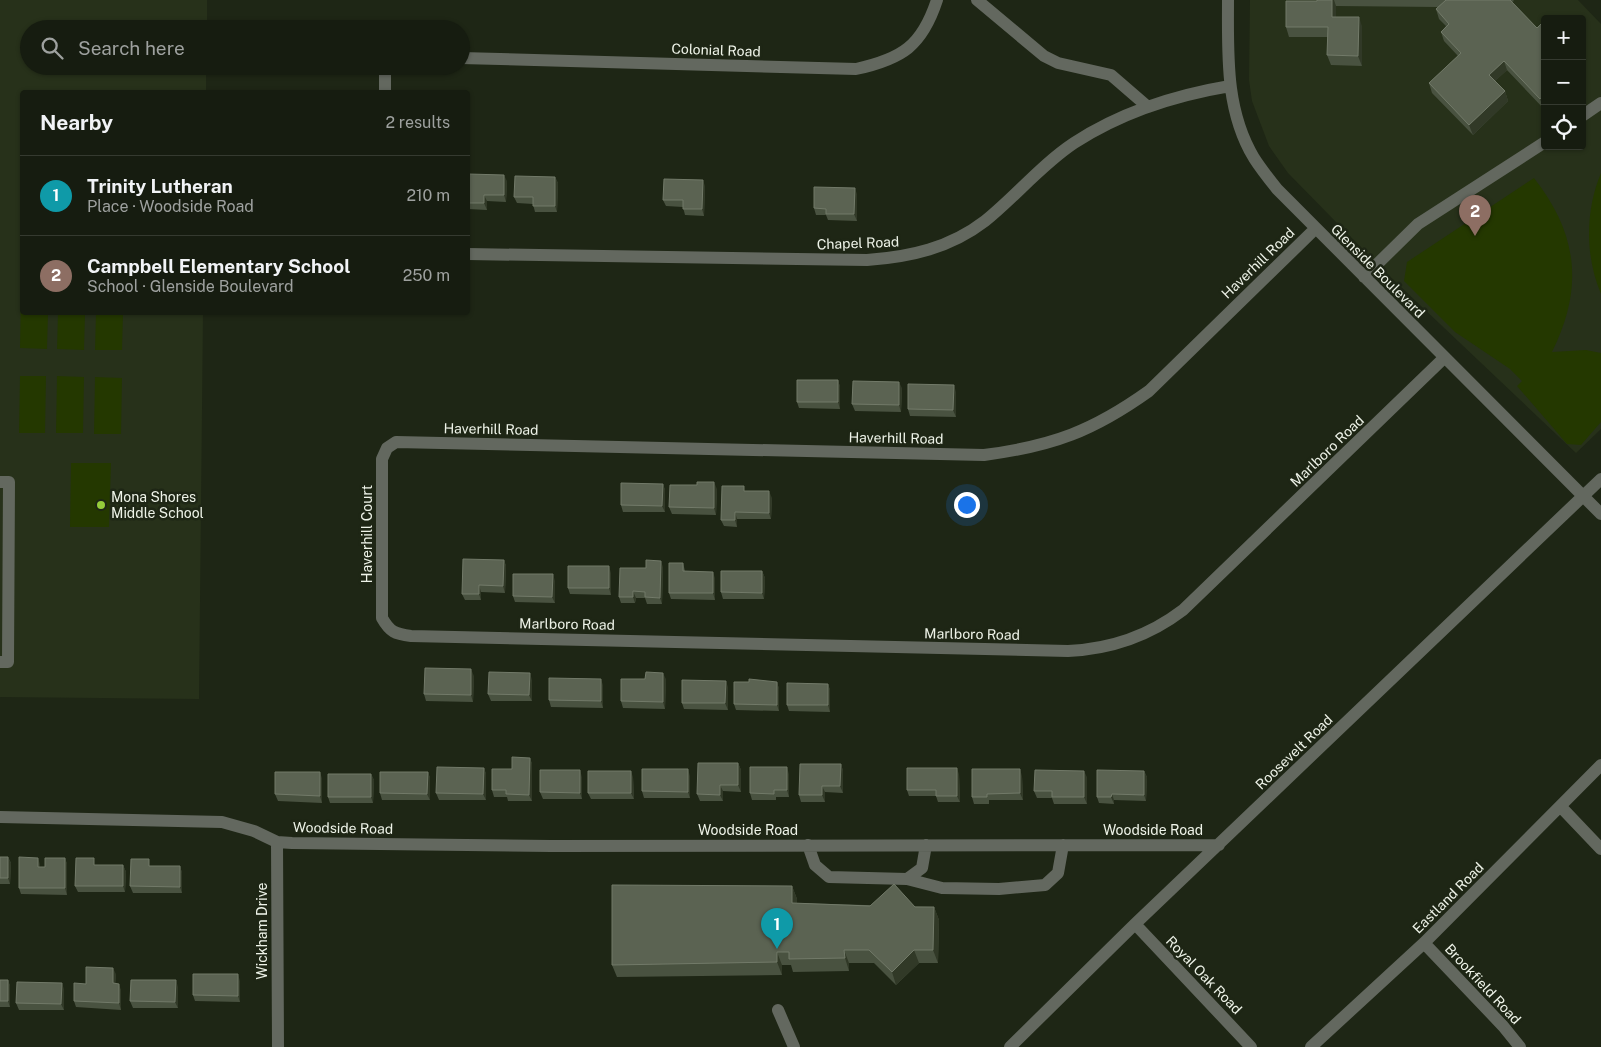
<!DOCTYPE html>
<html lang="en">
<head>
<meta charset="utf-8">
<style>
	body { margin:0; font-family:"Public Sans",sans-serif; background:#23291e; color:#f1f3f6 }
	.controls { position:absolute; right:15px; top:15px; display:grid; overflow:hidden; border-radius:5px; box-shadow:0 1px 4px #0004 }
	.controls button { width:45px; height:45px; display:grid; place-items:center; padding:0; border:0; border-bottom:1px solid #353a30; background:#161c10; color:#f1f3f6; font:25px sans-serif }
	.you { position:absolute; left:966px; top:504px; width:18px; height:18px; margin:-12px; border:4px solid #fff; border-radius:50%; background:#1a73e8; box-shadow:0 0 0 8px #1a73e833 }
	.badge { display:grid; place-items:center; width:32px; height:32px; border-radius:50%; background:#95cc3a; color:#fff; font-size:16px; font-weight:700 }
	.pin { position:absolute; translate:-50% -41px; filter:drop-shadow(0 1px 2px #0008) }
	.pin::after { content:''; position:absolute; top:26px; width:18px; height:15px; background:inherit; clip-path:polygon(0 0,100% 0,50% 100%) }
	.list { margin:0; padding:0; list-style:none }
	h2 { display:flex; justify-content:space-between; align-items:center; height:65px; margin:0; padding:0 20px; font-size:21px }
	h2 small { font-size:16px; font-weight:400; color:#9ea19f }
	.list li { display:grid; grid-template-columns:32px 1fr auto; gap:15px; align-items:center; box-sizing:border-box; height:80px; padding:0 20px; border-top:1px solid #353a30 }
	.list b { display:block; font-size:19px; white-space:nowrap }
	.list p { margin:0; font-size:16px; white-space:nowrap; color:#9ea19f }
	.list em { font-size:16px; font-style:normal; color:#9ea19f }
	.icon { flex:none; width:28px; height:28px; fill:none; stroke:currentColor; stroke-width:2; stroke-linecap:round; stroke-linejoin:round }
	.map { position:relative; flex:none; width:1601px; height:1047px; overflow:hidden }
	.search { position:absolute; background:#161c10; box-shadow:0 1px 4px #0004; left:20px; top:20px; width:450px; height:55px; display:flex; align-items:center; gap:12px; box-sizing:border-box; padding:0 18px; border-radius:28px; color:#9ea19f; font-size:19px }
	.panel { position:absolute; background:#161c10; box-shadow:0 1px 4px #0004; left:20px; top:90px; width:450px; height:225px; border-radius:5px }
	.map>svg:first-child { display:block }
	.built { fill:#27311a; fill-rule:evenodd }
	.green { fill:#243800 }
	.lines { fill:none; stroke-linecap:round; stroke-linejoin:round }
	.minor { stroke:#63685f; stroke-width:12 }
	.wall { fill:#495240 }
	.shaded-wall { fill:#313927 }
	.building { fill:#5b6352; stroke:#727a69 }
	.poi-dot { fill:#95cc3a; stroke:#1e2615; stroke-width:2 }
	.labels { text-anchor:middle; stroke-width:5; stroke-linejoin:round; paint-order:stroke }
	.street-label { font-size:14px; fill:#eef3e8; stroke:#1e2615 }
	.poi-label { font-size:14px; fill:#eef3e8; stroke:#1e2615; text-anchor:start }
</style>
</head>
<body>
<div class="map">
<svg width="1601" height="1047" viewBox="0 0 1601 1047">
	<rect width="100%" height="100%" fill="#1e2615"/>
	<path class="built" d="M0 0H207V29H29V66H206V92H22V312L203 313 199 699 0 697Z
		M1250 0H1578L1601 24V429L1576 453 1383 270 1288 173 1269 146 1252 101 1249 80ZM1545 19H1582V146H1545Z"/>
	<path class="green" d="M1601 173V294C1585 256 1585 211 1601 173Z
		M1534 178C1578 234 1584 288 1552 352L1586 350 1601 353V422L1581 445 1567 444 1517 386 1522 381 1510 369 1455 332 1404 281 1407 262Z
		M21 292 22 312 48 313 47 349 20 348Z
		M58 313H85L84 350 57 349Z
		M96 313H123L122 350H95Z
		M20 376H46L45 433H19Z
		M57 376 84 377 83 433H56Z
		M95 377 122 378 121 434H94Z
		M71 463H111L109 527H70Z"/>
	<g class="lines">
		<path class="minor" d="M977 0 1044 56 1058 63 1111 75 1148 107
			M1228 0C1228 54 1225 110 1254 158 1261 169 1269 179 1277 189L1601 514
			M461 58 856 69C902 59 922 46 937 0
			M385 92V66
			M1582 116 1601 103
			M1315 229 1149 391C1093 431 1053 446 984 455L396 442 387 448 382 459V618C390 632 395 634 411 636L1068 651C1112 649 1149 636 1183 610L1444 358
			M468 254 867 260C910 257 950 248 985 221 1015 197 1041 165 1074 143 1120 113 1176 95 1230 86
			M1364 277 1418 224 1545 142
			M0 482H9L8 662H0
			M1561 807 1601 849
			M0 817 222 822 254 831 277 842 292 843 551 846 1219 845
			M277 842 278 1047
			M808 845 815 865 829 877 907 879 922 868 926 845
			M907 879 942 888 999 889 1045 885 1058 873 1063 845
			M1135 924 1251 1047
			M1424 943 1503 1026 1520 1047
			M778 1010 794 1047
			M1010 1047 1135 924 1601 479
			M1311 1047 1424 943 1601 765"/>
	</g>
	<path class="wall" d="M1317 0H1513L1514 1 1512 2 1544 109 1507 70 1495 81 1505 91 1508 101 1473 135 1432 93 1429 83 1458 56 1444 41 1441 32 1446 26 1439 19 1436 9 1438 7 1336 6V17L1362 26V66L1331 65 1327 55 1328 37H1289L1286 27 1317 1Z
		M468 174 507 181 506 202 487 201V210L468 209Z
		M555 177 558 183 557 212H535L533 204 517 203 514 197Z
		M705 186 704 216 685 215 683 207 666 206 663 200Z
		M857 194V221L828 220 826 215H816L814 208Z
		M838 380 840 387V409L799 408 797 402Z
		M902 388 901 412 855 411 852 404Z
		M956 392V417L910 416 908 409Z
		M663 484 665 490V512H623L621 505Z
		M717 489 716 515 672 514 669 507Z
		M745 491 772 498 771 519H737V527L724 526 721 520Z
		M504 560 506 566 505 593 481 592V600H465L462 594Z
		M683 563 685 571 715 578V600L671 599 669 593Z
		M663 567 662 604H647L645 598H636L635 603H621L619 597 646 568Z
		M762 571 765 578 764 599H723L721 592Z
		M611 573V595L570 594 568 588Z
		M555 581V603L515 602 513 596Z
		M474 676 473 702 426 701 424 694Z
		M645 679H666L665 709 623 708 621 701Z
		M532 680V701H491L488 694Z
		M777 682 779 689V711L736 710 734 704Z
		M828 684 830 690V712L789 711 787 705Z
		M603 685V708L551 707 549 700Z
		M728 687V710L684 709 682 703Z
		M530 758 532 764V801H508L507 797H494L492 790 512 769Z
		M738 763 741 770V792L723 791V801H700L697 794Z
		M841 764 843 771V793L825 792V802H801L799 795Z
		M484 768 486 774V800H439L436 793Z
		M1144 771 1147 777 1146 801 1114 800V804L1099 803 1097 797Z
		M428 772 430 778V800H382L380 793Z
		M371 774 374 780 373 803H330L328 797Z
		M789 774V797H776V800H752L750 793Z
		M959 774 960 802H938L936 796H909L907 790Z
		M690 776V798H644L642 791Z
		M1022 776 1023 800H989V804H974L972 797Z
		M582 777V799H543L540 792Z
		M633 777 634 799H591L588 793Z
		M1087 777V804H1054L1052 798H1037L1034 791Z
		M322 778V803L278 801 275 794Z
		M0 857H8L11 863 10 884H0Z
		M65 858 67 864V895L21 894 19 888 40 864V867H45Z
		M96 865H123L126 872 125 892H78L75 886Z
		M151 866H180L182 873V893H133L130 886Z
		M792 886 797 899V903L934 907 939 920 938 963H919L896 985 874 963H849V971L793 972 791 965H782V975L617 977 612 965Z
		M116 974 115 984 121 990V1010L76 1007 74 1001 86 984Z
		M0 980H8L10 986V1007H0Z
		M240 981V1002L195 1001 193 995Z
		M178 987V1008H133L130 1001Z
		M64 989V1010H19L16 1003Z"/>
	<path class="shaded-wall" d="M1332 0H1334L1336 6V26L1332 17Z
		M1359 17 1362 26V66L1358 56Z
		M1504 61 1507 70 1492 84 1489 75Z
		M1505 91 1508 101 1473 135 1469 125Z
		M1545 95V108L1544 109 1540 99Z
		M504 175 507 181 506 202 504 195Z
		M555 177 558 183 557 212 555 206Z
		M703 180 705 186 704 216 702 209Z
		M855 188 857 194V221L854 214Z
		M484 195 487 201V210L484 203Z
		M838 380 840 387V409L838 402Z
		M899 382 902 388 901 412 899 405Z
		M954 385 956 392V417L953 410Z
		M714 482 717 489 716 515 714 508Z
		M663 484 665 490V512L662 506Z
		M769 491 772 498 771 519 769 513Z
		M735 512 737 519V527L735 520Z
		M504 560 506 566 505 593 503 586Z
		M661 561 663 567 662 604 660 598Z
		M609 566 611 573V595L609 588Z
		M762 571 765 578 764 599 762 593Z
		M713 572 715 578V600L713 593Z
		M553 574 555 581V603L552 597Z
		M479 585 481 592V600L479 594Z
		M633 591 636 598 635 603 633 597Z
		M471 669 474 676 473 702 471 695Z
		M530 673 532 680V701L529 695Z
		M663 673 666 679 665 709 663 702Z
		M601 679 603 685V708L601 701Z
		M726 681 728 687V710L725 703Z
		M777 682 779 689V711L777 705Z
		M828 684 830 690V712L828 705Z
		M530 758 532 764V801L529 795Z
		M738 763 741 770V792L738 785Z
		M841 764 843 771V793L840 786Z
		M787 767 789 774V797L787 790Z
		M484 768 486 774V800L483 794Z
		M957 768 959 774 960 802 957 796Z
		M688 769 690 776V798L688 792Z
		M1020 769 1022 776 1023 800 1020 793Z
		M580 770 582 777V799L580 793Z
		M631 771 633 777 634 799 631 793Z
		M1084 771 1087 777V804L1084 797Z
		M1144 771 1147 777 1146 801 1144 795Z
		M320 772 322 778V803L320 796Z
		M428 772 430 778V800L427 794Z
		M371 774 374 780 373 803 371 797Z
		M720 785 723 791V801L720 795Z
		M822 786 825 792V802L822 795Z
		M1112 794 1114 800V804L1111 797Z
		M8 857 11 863 10 884 8 878Z
		M38 858 40 864V874L38 867Z
		M65 858 67 864V895L65 888Z
		M123 865 126 872 125 892 123 886Z
		M180 866 182 873V893L180 887Z
		M792 886 797 899V915L792 903Z
		M934 907 939 920 938 963 933 950Z
		M844 950 849 963V971L845 958Z
		M914 950 919 963 896 985 892 972Z
		M777 952 782 965V975L777 962Z
		M113 968 116 974 115 990 113 983Z
		M238 974 240 981V1002L238 996Z
		M8 980 10 986V1007L8 1001Z
		M176 980 178 987V1008L175 1002Z
		M62 983 64 989V1010L61 1004Z
		M119 984 121 990V1010L119 1003Z"/>
	<path class="building" d="M1317 0H1332V17H1359L1358 56 1327 55 1328 27H1286V1H1317Z
		M1446 0H1510L1537 28 1542 23 1545 26V95L1540 99 1504 61 1489 75 1505 91 1469 125 1429 83 1461 53 1441 32 1449 24 1436 9Z
		M468 174 504 175V195H484V203H468Z
		M515 176 555 177V206H533V197H514Z
		M664 179 703 180 702 209H683V200H663Z
		M814 187 855 188 854 214H826V209L814 208Z
		M797 380H838V402H797Z
		M853 381 899 382V405L852 404Z
		M908 384 954 385 953 410 908 409Z
		M697 482H714V508L669 507 670 485H697Z
		M621 483 663 484 662 506 621 505Z
		M722 486H744V491H769V513L735 512V520H721Z
		M463 559 504 560 503 586 479 585V594H462Z
		M646 560 661 561 660 598 645 597V592L633 591V597H619L620 568H646Z
		M669 563H683V571L713 572V593H669Z
		M568 566H609V588H568Z
		M721 571H762V593L721 592Z
		M513 574H553L552 597 513 596Z
		M425 668 471 669V695L424 694Z
		M489 672 530 673 529 695 488 694Z
		M646 672 663 673V702L621 701V679H645Z
		M549 678 601 679V701L549 700Z
		M749 679 777 682V705L734 704V682H749Z
		M682 680 726 681 725 703H682Z
		M787 683 828 684V705H787Z
		M512 757 530 758 529 795 506 794V790H492V769H512Z
		M698 763H738V785H720V795L697 794Z
		M800 764H841L840 786H822V795H799Z
		M437 767 484 768 483 794 436 793Z
		M750 767H787V790H774V794L750 793Z
		M907 768H957V796H936V790H907Z
		M642 769H688V792L642 791Z
		M972 769H1020V793L987 794V797H972Z
		M540 770H580V793L540 792Z
		M1035 770 1084 771V797H1052V791H1034Z
		M1097 770 1144 771V795L1112 794 1111 797H1097Z
		M588 771H631V793H588Z
		M275 772H320V796L275 794Z
		M380 772H428L427 794 380 793Z
		M328 774H371V797H328Z
		M0 857H8V878H0Z
		M19 857 38 858V867H45V858H65V888H19Z
		M76 858H94V865H123V886H75Z
		M131 859H149V866H180V887L130 886Z
		M894 884 915 907H934L933 950H914L892 972 869 950H844L845 958 789 959V952H777V962L612 965V885L792 886V903L870 906Z
		M86 967 113 968V983L119 984V1003L74 1001V983L86 984Z
		M193 974H238V996L193 995Z
		M0 980H8V1001H0Z
		M131 980H176L175 1002 130 1001Z
		M17 982 62 983 61 1004 16 1003Z"/>
	<circle class="poi-dot" cx="101" cy="505" r="5"/>
	<g class="labels">
		<g class="street-label">
			<text transform="translate(716 50) rotate(2)" y="5">Colonial Road</text>
			<text transform="translate(858 243) rotate(-2)" y="5">Chapel Road</text>
			<text transform="translate(1258 263) rotate(-44)" y="5">Haverhill Road</text>
			<text transform="translate(1378 271) rotate(45)" y="5">Glenside Boulevard</text>
			<text transform="translate(491 429) rotate(1)" y="5">Haverhill Road</text>
			<text transform="translate(896 438) rotate(1)" y="5">Haverhill Road</text>
			<text transform="translate(1327 451) rotate(-44)" y="5">Marlboro Road</text>
			<text transform="translate(367 534) rotate(-90)" y="5">Haverhill Court</text>
			<text transform="translate(567 624) rotate(1)" y="5">Marlboro Road</text>
			<text transform="translate(972 634) rotate(1)" y="5">Marlboro Road</text>
			<text transform="translate(1294 752) rotate(-44)" y="5">Roosevelt Road</text>
			<text transform="translate(343 828) rotate(1)" y="5">Woodside Road</text>
			<text x="748" y="835">Woodside Road</text>
			<text x="1153" y="835">Woodside Road</text>
			<text transform="translate(1448 898) rotate(-45)" y="5">Eastland Road</text>
			<text transform="translate(262 931) rotate(-90)" y="5">Wickham Drive</text>
			<text transform="translate(1204 975) rotate(46)" y="5">Royal Oak Road</text>
			<text transform="translate(1483 984) rotate(47)" y="5">Brookfield Road</text>
		</g>
		<g class="poi-label">
			<text x="111" y="502">Mona Shores<tspan x="111" dy="16">Middle School</tspan></text>
		</g>
	</g>
</svg>
<div class="controls">
<button>+</button>
<button>−</button>
<button><svg class="icon" aria-label="locate" viewBox="0 0 24 24"><circle cx="12" cy="12" r="6"/><path d="M12 2v4M12 18v4M2 12h4M18 12h4"/></svg></button>
</div>
<div class="you"></div>
<div class="pin badge" style="left:777px;top:949px;background:#0f9aa8">1</div>
<div class="pin badge" style="left:1475px;top:236px;background:#8d6e63">2</div>
<div class="search"><svg class="icon" aria-label="search" viewBox="0 0 24 24"><circle cx="10" cy="10" r="6"/><path d="M15 15l6 6"/></svg>Search here</div>
<section class="panel">
<h2>Nearby<small>2 results</small></h2>
<ul class="list">
<li><span class="badge" style="background:#0f9aa8">1</span><div><b>Trinity Lutheran</b><p>Place · Woodside Road</p></div><em>210 m</em></li>
<li><span class="badge" style="background:#8d6e63">2</span><div><b>Campbell Elementary School</b><p>School · Glenside Boulevard</p></div><em>250 m</em></li>
</ul>
</section>
</div>
</body>
</html>
